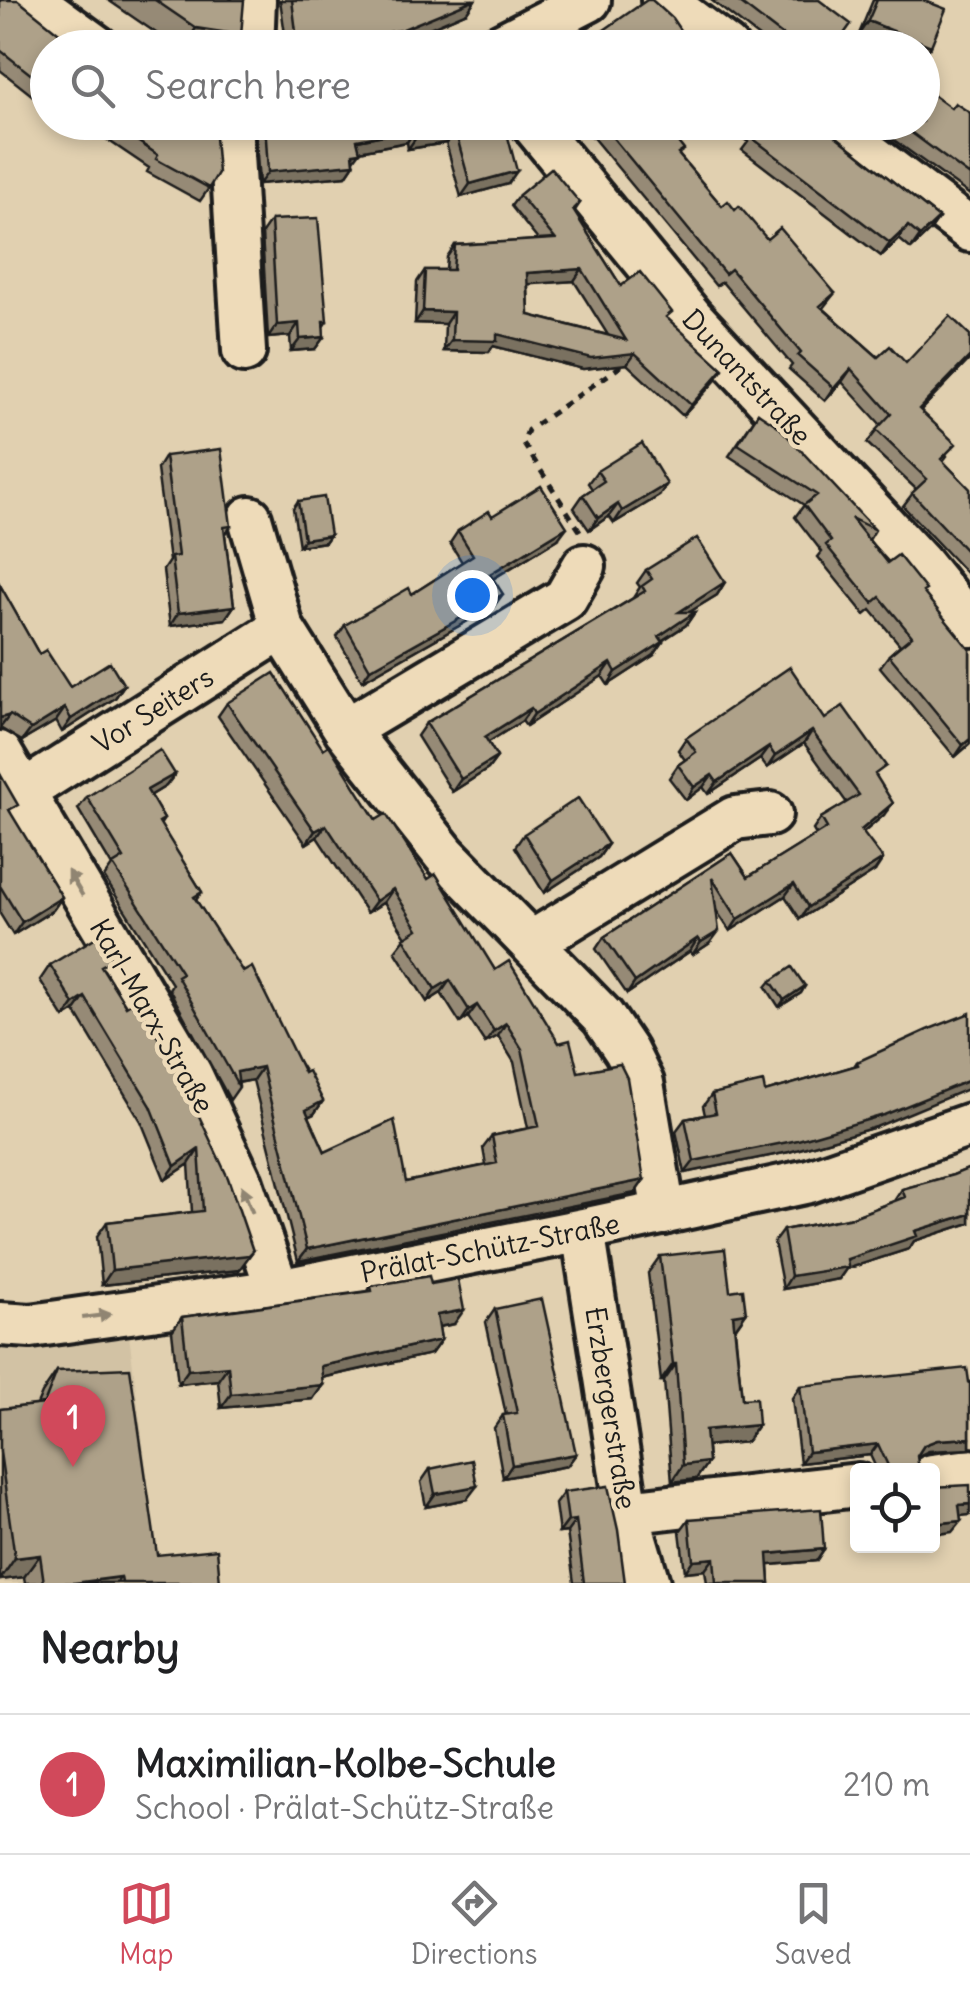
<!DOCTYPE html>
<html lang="en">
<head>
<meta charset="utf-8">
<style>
	body { margin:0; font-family:Delius,sans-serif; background:#f2f2f2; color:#202124 }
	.controls { position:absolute; right:30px; bottom:30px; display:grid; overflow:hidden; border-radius:10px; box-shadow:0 5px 15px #0003 }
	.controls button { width:90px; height:90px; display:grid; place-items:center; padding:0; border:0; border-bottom:2px solid #e0e0e0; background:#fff; color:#202124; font:50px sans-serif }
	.you { position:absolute; left:472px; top:595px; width:35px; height:35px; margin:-25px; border:8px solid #fff; border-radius:50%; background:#1a73e8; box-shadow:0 0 0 15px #1a73e833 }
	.badge { display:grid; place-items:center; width:65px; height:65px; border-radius:50%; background:#d1495b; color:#fff; font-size:32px; font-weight:700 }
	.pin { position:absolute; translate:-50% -82px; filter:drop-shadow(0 2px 5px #0008) }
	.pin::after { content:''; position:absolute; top:52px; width:35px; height:30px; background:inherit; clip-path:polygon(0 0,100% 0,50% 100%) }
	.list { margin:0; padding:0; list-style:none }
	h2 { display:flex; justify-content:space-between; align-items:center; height:130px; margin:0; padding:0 40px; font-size:42px }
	h2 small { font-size:32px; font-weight:400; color:#757577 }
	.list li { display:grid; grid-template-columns:65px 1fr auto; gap:30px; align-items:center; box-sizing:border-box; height:140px; padding:0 40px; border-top:2px solid #e0e0e0 }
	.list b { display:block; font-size:38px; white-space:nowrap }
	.list p { margin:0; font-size:32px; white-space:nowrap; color:#757577 }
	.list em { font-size:32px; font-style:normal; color:#757577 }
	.icon { flex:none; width:55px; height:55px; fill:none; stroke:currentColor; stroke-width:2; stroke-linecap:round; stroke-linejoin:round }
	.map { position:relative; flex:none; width:970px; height:1583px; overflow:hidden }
	.search { position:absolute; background:#fff; box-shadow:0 5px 15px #0003; left:30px; right:30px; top:30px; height:110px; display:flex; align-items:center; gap:25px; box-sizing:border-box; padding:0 35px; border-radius:55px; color:#757577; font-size:38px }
	.sheet { height:270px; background:#fff }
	nav { display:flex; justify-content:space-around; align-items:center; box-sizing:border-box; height:140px; border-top:2px solid #e0e0e0; background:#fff; font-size:28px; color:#757577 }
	nav a { display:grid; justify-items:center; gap:5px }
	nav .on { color:#d1495b }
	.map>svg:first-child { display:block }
	.built { fill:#d2c2a4 }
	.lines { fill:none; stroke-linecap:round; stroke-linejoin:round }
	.minor-casing { stroke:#1c1c1c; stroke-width:50 }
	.path { stroke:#1c1c1c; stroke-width:5; stroke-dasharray:8 8; stroke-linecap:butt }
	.minor { stroke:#eedbb9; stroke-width:42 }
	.wall { fill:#968a76; stroke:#1c1c1c; stroke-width:2.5; fill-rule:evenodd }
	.shaded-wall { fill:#7a7160; stroke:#1c1c1c; stroke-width:2.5 }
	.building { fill:#aea189; stroke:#1c1c1c; stroke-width:2.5; fill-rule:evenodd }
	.oneway { fill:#908572 }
	.labels { text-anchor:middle; stroke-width:9; stroke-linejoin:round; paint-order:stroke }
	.street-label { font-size:28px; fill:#1c1c1c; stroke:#eedbb9 }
</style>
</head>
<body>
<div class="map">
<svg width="970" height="1583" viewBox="0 0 970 1583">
	<rect width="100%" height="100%" fill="#e1d0b0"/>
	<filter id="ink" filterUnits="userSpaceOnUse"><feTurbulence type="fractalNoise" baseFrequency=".01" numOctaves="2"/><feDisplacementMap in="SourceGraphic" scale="20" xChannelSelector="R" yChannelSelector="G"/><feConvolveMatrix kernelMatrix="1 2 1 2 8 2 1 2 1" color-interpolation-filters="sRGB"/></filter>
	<g filter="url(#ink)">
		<path class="built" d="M129 1335 161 1583H0V1350Z"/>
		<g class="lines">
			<defs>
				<path id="minor" d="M32 0 98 48
					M663 0 727 48
					M252 48 254 0
					M496 48 589 0
					M230 122 244 351
					M531 122 692 318 919 562 970 625
					M827 122 970 230
					M250 518 282 628 346 730 445 855 603 1017 626 1051 642 1083 664 1213
					M346 730 565 599 584 566
					M0 753 190 1074 241 1183 278 1291
					M23 792 282 628
					M531 943 735 818 770 814
					M583 1230 627 1512 648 1583
					M0 1324 31 1326 278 1291 583 1230 809 1181 970 1125
					M932 1476 970 1471
					M627 1512 858 1485"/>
			</defs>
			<use href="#minor" class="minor-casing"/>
			<path class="path" d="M580 531 523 443 528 430 627 362"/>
			<use href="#minor" class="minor"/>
		</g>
		<path class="wall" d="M0 0 48 48V108L0 70Z
			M108 0H244L232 48H178Z
			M280 0H475L467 12 392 44 371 48H287Z
			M711 0H819L834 48H773Z
			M873 0H923L931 46 922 59V48L859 34Z
			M951 108 970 113V195L887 135 895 122H922Z
			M81 122H193L209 188 200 201 147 172 149 168Z
			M257 122H504L508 184 461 197 446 143 408 149 407 142 359 151 354 160V164L346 176 259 184 255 125Z
			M580 122H662L680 156 722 206 735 210 767 239 835 293 823 308 878 357 906 363 970 359 921 410 947 456 943 461 970 489V577L903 506 916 489 867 443 881 425 842 382 825 401 789 369 792 365 722 282 716 286Z
			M729 122H818L939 218 930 231 911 249 899 239 881 256 742 150 748 142 733 131 735 127Z
			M519 195 580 203 574 212 621 286 668 319 715 381 683 416 627 364 583 369 493 346 489 352 444 351 445 324 415 323 417 282 425 270H446L447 257 455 245 538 240 511 206ZM574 281 608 335 529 315 528 284Z
			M271 220 327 321 323 327 324 337 315 349 291 351 290 336 268 338 262 233Z
			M758 413 875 530 869 540 887 563 923 594 970 650V744L955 757 880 667 889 655 900 645 871 610 865 615 818 557 822 552 795 517 804 505 729 456Z
			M165 456 231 526 225 535 234 606 225 619 170 626 163 570 169 561 157 469Z
			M597 471 659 496 614 523 609 516 589 530 574 508 583 495 592 489 588 483Z
			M298 501 330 535 325 542 299 546 293 508Z
			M492 516 558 539 493 579 494 606 362 681 337 637 345 625 412 594 462 562 450 543 458 531Z
			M646 570 725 582 717 595 689 612H695L686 625 662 641 663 642 654 655 608 685 602 676 526 726 522 721 488 742 497 757 488 769 452 792 417 736 426 723 633 598 640 587 637 583Z
			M0 585 39 654 70 687 124 685 115 698 62 732 56 721 22 741 0 728Z
			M227 703 323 749 376 820 428 879 495 970 559 1043 578 1072 635 1193 298 1261 253 1080 238 1083 239 1087 230 1100 169 989 172 984 104 877 112 866 78 809 87 797 175 774 166 786 150 796 164 819 160 825 202 892 196 900 323 1101 314 1114 309 1116 325 1152 406 1182 486 1165 483 1148 492 1136 528 1128 514 1062 498 1036 485 1043 468 1017 460 1023 441 993 427 1002 395 951 406 937 384 902 367 913 317 837 306 844 218 716Z
			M825 719 877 778 884 815 863 833 875 871 800 919 785 896 730 931 716 910 710 943 692 955 690 951 627 994 596 949 604 937 732 853 748 877 816 835 813 830 821 818 847 803 804 743 767 768 760 759 708 794 703 787 686 800 669 778 678 765 685 760 678 750 686 738Z
			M0 774 11 815 62 897 53 910 13 935 0 914Z
			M524 834 608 844 599 857 544 893 515 847Z
			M50 965 104 970 126 1006 178 1071 243 1266 239 1270 102 1285 97 1236 107 1222 192 1212 189 1164 165 1180 141 1121 75 1011 64 1018 40 980Z
			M771 981 805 986 801 993 779 1007 766 987Z
			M857 1062 876 1127 789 1152 685 1173 676 1131 685 1119 705 1115 703 1106 712 1094 765 1092 854 1066Z
			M970 1168V1223L914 1241 909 1249 846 1269 839 1279 783 1289 774 1242 783 1230 853 1217 894 1201 902 1189 953 1175Z
			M660 1256 730 1291 746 1313 735 1329 742 1399 758 1425 746 1442 707 1446 708 1462 696 1479 672 1482 664 1381H661L648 1273Z
			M431 1284 454 1324 439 1327 441 1340 431 1354 322 1378 313 1399 221 1408 218 1380 178 1384 172 1331 182 1317 368 1291 371 1286Z
			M495 1309 576 1454 567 1466 503 1478 494 1428 503 1415H506L486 1322Z
			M57 1371 157 1555 220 1583H25L24 1577 0 1580V1409L37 1405 42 1393Z
			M969 1382H970V1449L929 1451 917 1456 919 1470H877L870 1455 800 1463 792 1398 800 1386Z
			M430 1469 467 1499 426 1507 421 1482Z
			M564 1492 625 1583H574L567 1532 559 1533 555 1504Z
			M689 1519 824 1549 816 1561 769 1565 770 1583H707L705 1570 685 1572 680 1531Z"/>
		<path class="shaded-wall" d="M473 0H475L467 12 392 44 371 48H310L311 46Z
			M868 21 931 46 922 59V48H892L859 34Z
			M196 28 241 35 232 48H183Z
			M416 129 407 142 348 153 357 140Z
			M455 130 446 143 408 149 417 136Z
			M360 152 351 164H354L346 176 259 184 268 172Z
			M517 171 508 184 461 197 470 184Z
			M939 218 930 231 911 249 920 236Z
			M908 226 899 239 881 256 890 243Z
			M582 269 574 281 519 285 527 273Z
			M423 311 453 312 445 324 415 323Z
			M299 323 290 336 268 338 277 325Z
			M497 334 635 353 627 364 583 369 493 346 489 352 444 351 452 340Z
			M324 337 315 349 291 351 300 339Z
			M970 356V359L910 421 919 409Z
			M723 369 715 381 683 416 691 405Z
			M851 369 842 382 825 401 834 388Z
			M667 484 659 496 614 523 622 511Z
			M618 504 609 516 589 530 598 518Z
			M567 527 558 539 481 586 490 574Z
			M330 535 325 542 299 546 304 539Z
			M725 582 717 595 670 624 679 612Z
			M503 594 494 606 362 681 370 669Z
			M234 606 225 619 170 626 178 613Z
			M695 612 686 625 650 648 659 636Z
			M663 642 654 655 608 685 616 672Z
			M611 663 602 676 526 726 534 714Z
			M124 685 115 698 62 732 71 719Z
			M65 708 56 721 22 741 31 729Z
			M531 708 522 721 476 750 485 737Z
			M10 715 0 728V718Z
			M812 731 804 743 767 768 775 756Z
			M970 739V744L955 757 963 745Z
			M769 747 760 759 708 794 717 782Z
			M497 757 488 769 452 792 461 779Z
			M175 774 166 786 138 803 147 790Z
			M712 775 703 787 686 800 694 787Z
			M893 803 884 815 852 842 861 830Z
			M326 825 317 837 306 844 315 831Z
			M608 844 599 857 544 893 553 880Z
			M883 859 875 871 800 919 808 907Z
			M794 884 785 896 730 931 738 919Z
			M393 889 384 902 367 913 376 901Z
			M62 897 53 910 13 935 22 922Z
			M719 931 710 943 692 955 701 942Z
			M698 938 690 951 627 994 635 982Z
			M450 980 441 993 427 1002 435 989Z
			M805 986 801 993 779 1007 784 1000Z
			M85 997 75 1011 64 1018 74 1004Z
			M477 1005 468 1017 460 1023 469 1010Z
			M506 1023 498 1036 485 1043 494 1031Z
			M262 1067 253 1080 236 1083 237 1072Z
			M970 1080V1088L876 1127 789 1152 685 1173 694 1161Z
			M323 1101 314 1114 297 1122 306 1110Z
			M199 1149 189 1164 165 1180 175 1166Z
			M644 1180 635 1193 298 1261 307 1249Z
			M970 1214V1223L914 1241 909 1249 846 1269 839 1279 783 1289 791 1276 847 1259 915 1231Z
			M253 1251 239 1270 102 1285 112 1270Z
			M464 1310 454 1324 427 1329 437 1315Z
			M746 1313 734 1330 733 1315Z
			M441 1340 431 1354 311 1380 321 1366Z
			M673 1364H676L664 1381H661Z
			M228 1366 218 1380 178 1384 188 1370Z
			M323 1385 313 1399 221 1408 231 1394Z
			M758 1425 746 1442 694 1447 705 1430Z
			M970 1438V1449L929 1451 916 1457 924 1445 937 1440Z
			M878 1444 870 1455 800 1463 808 1452Z
			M576 1454 567 1466 503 1478 512 1465Z
			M708 1462 696 1479 672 1482 683 1465Z
			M477 1486 467 1499 426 1507 435 1494Z
			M970 1504V1515L950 1517 959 1505Z
			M576 1520 567 1532 559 1533 568 1521Z
			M961 1521 952 1532 932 1535V1524Z
			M824 1549 816 1561 759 1566 768 1554Z
			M40 1555 24 1577 0 1580 15 1558Z
			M714 1558 705 1570 685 1572 693 1560Z
			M121 1577 116 1583H74Z"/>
		<path class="building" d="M0 0H18L78 48H48V88L0 50Z
			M155 0H244L241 35 196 28Z
			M292 0H473L401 30 311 46V48H298Z
			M647 0H652L672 18 692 48H557L590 30 594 37Z
			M736 0H819L851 24 834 48H799Z
			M877 0H923L946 9 931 46 868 21Z
			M704 42 711 48H699Z
			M922 87 951 108 955 103 970 113V176L897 122H922Z
			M109 122H193L215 137 218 173 209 188 156 159 158 155Z
			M265 122H504L517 171 470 184 455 130 417 136 416 129 357 140 360 152 353 153 354 164 268 172Z
			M600 122H662L684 150 678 154 722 206 728 201 735 210 739 206 767 239 780 228 835 293 820 306 878 357 890 346 906 363 950 316 970 335V356L919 409 956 444 941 459 970 489V555L912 493 927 479 876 430 891 414 851 369 834 388 798 356 801 353 731 269 725 274Z
			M748 122H818L939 218 920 236 908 226 890 243 751 137 757 129Z
			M551 168 580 203 573 210 621 286 640 272 672 312 666 317 723 369 691 405 635 353 591 358 497 334V341L452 340 453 312 423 311 425 270H453L455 245 555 239 519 195ZM582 269 626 340 529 315 527 273Z
			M318 218 327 321H323L324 337 300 339 299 323 277 325 271 220Z
			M758 413 778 426 875 530 851 518 887 563 898 555 926 590 923 592 970 650V739L963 745 889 655 912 636 880 597 873 603 826 545 831 541 804 505 817 495 738 444Z
			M642 443 667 484 622 511 618 504 598 518 583 495 604 481 597 471Z
			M221 449 231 526 224 527 234 606 178 613 171 557 178 556 165 456Z
			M541 486 567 527 490 574 503 594 370 669 345 625 409 588 412 594 473 555 458 531 489 511 492 516Z
			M324 497 330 535 304 539 298 501Z
			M697 538 725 582 679 612H695L659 636 663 642 616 672 611 663 534 714 531 708 485 737 497 757 461 779 426 723 645 591 642 586 652 579 646 570Z
			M0 585 39 654 46 650 70 687 110 662 124 685 71 719 65 708 31 729 10 715 0 718Z
			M790 667 825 719 843 706 886 766 875 774 893 803 861 830 883 859 808 907 794 884 738 919 712 878 719 931 701 942 698 938 635 982 604 937 732 853 748 877 827 828 821 818 859 795 812 731 775 756 769 747 717 782 712 775 694 787 678 765 696 752 686 738Z
			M274 673 323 749 329 745 376 820 386 814 428 879 436 874 495 970 509 961 559 1043 570 1040 578 1072 620 1064 627 1078 644 1180 307 1249 262 1067 237 1072 239 1087 177 976 182 973 113 865 124 858 87 797 160 750 175 774 147 790 164 819 159 822 202 892 194 897 243 972 252 967 304 1073 308 1071 323 1101 306 1110 325 1152 394 1120 406 1182 497 1163 492 1136 539 1126 522 1049 506 1023 494 1031 477 1005 469 1010 450 980 435 989 404 938 418 929 393 889 376 901 326 825 315 831 227 703Z
			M0 774 18 805 9 810 62 897 22 922 0 886Z
			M578 798 608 844 553 880 524 834Z
			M98 936 112 960 101 966 126 1006 136 1000 178 1071 228 1178 253 1251 249 1255 112 1270 107 1222 203 1211 199 1149 175 1166 151 1106 85 997 74 1004 50 965Z
			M792 967 805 986 784 1000 771 981Z
			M970 1013V1080L884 1115 798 1140 694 1161 685 1119 716 1113 712 1094 763 1082 765 1092 858 1065 857 1062 927 1030Z
			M970 1168V1214L915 1231 917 1236 847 1259 848 1267 791 1276 783 1230 853 1217 905 1197 902 1189 953 1175Z
			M725 1249 730 1291 743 1289 746 1313 733 1315 742 1399 756 1398 758 1425 705 1430 708 1462 683 1465 676 1364H673L660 1256Z
			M429 1276 431 1284 458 1279 464 1310 437 1315 441 1340 321 1366 323 1385 231 1394 228 1366 188 1370 182 1317 372 1291 371 1286Z
			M542 1299 576 1454 512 1465 503 1415 517 1413 495 1309Z
			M130 1368 157 1555 217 1549 220 1583H122L121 1577 74 1583H44L40 1555 15 1558 0 1452V1409L44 1404 57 1371Z
			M967 1368 969 1382H970V1438L937 1440 924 1445 917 1456 919 1470H890L878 1444 808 1452 800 1386Z
			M472 1460 477 1486 435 1494 430 1469Z
			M970 1485V1504L959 1505 961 1521 932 1524V1487Z
			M608 1486 618 1530 625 1583H584L576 1520 568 1521 564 1492Z
			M821 1509 824 1549 768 1554 770 1583H716L714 1558 693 1560 689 1519Z"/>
		<defs><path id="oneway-solid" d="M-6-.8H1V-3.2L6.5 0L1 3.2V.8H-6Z" transform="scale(2.5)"/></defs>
		<g class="oneway">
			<use href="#oneway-solid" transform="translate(75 883) rotate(-121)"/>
			<use href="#oneway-solid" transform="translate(247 1199) rotate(-112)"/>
			<use href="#oneway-solid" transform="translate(97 1316) rotate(-8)"/>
		</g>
	</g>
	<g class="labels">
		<g class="street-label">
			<text transform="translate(747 377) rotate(47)" y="10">Dunantstraße</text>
			<text transform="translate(153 710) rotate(-32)" y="10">Vor Seiters</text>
			<text transform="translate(152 1016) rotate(60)" y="10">Karl-Marx-Straße</text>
			<text transform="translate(490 1248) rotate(-11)" y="10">Prälat-Schütz-Straße</text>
			<text transform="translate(611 1408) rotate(81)" y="10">Erzbergerstraße</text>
		</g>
	</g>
</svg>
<div class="controls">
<button><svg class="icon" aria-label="locate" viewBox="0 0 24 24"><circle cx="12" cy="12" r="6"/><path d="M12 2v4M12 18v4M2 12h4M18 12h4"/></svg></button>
</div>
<div class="you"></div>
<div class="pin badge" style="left:73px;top:1467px">1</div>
<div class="search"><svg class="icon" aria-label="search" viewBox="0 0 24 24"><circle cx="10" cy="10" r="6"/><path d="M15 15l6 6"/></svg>Search here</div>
</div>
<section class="sheet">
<h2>Nearby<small></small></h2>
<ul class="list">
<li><span class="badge">1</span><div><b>Maximilian-Kolbe-Schule</b><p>School · Prälat-Schütz-Straße</p></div><em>210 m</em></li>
</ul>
</section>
<nav>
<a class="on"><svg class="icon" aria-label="map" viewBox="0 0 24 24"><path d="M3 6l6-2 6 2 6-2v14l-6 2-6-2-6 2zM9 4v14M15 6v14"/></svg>Map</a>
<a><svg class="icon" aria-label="directions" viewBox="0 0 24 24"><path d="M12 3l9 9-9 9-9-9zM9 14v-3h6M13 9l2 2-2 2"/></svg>Directions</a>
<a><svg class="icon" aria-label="saved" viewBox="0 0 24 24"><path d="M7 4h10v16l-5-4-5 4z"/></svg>Saved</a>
</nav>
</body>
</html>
